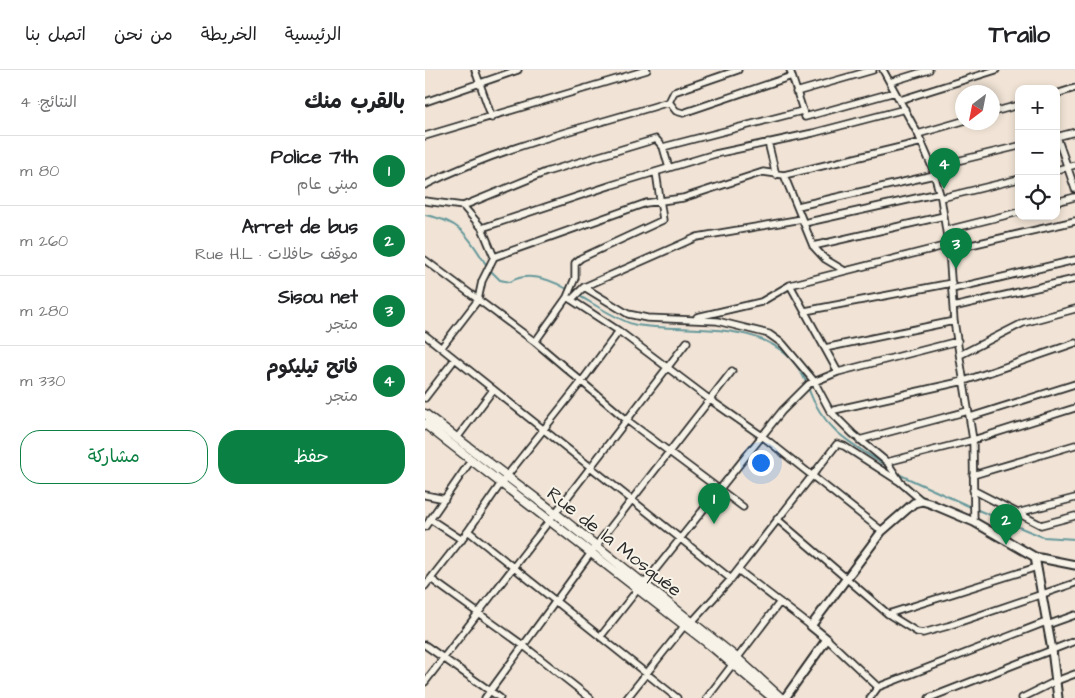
<!DOCTYPE html>
<html lang="ar">
<head>
<meta charset="utf-8">
<style>
	body { margin:0; font-family:"Architects Daughter","Playpen Sans Arabic",sans-serif; background:#f2f2f2; color:#202124; direction:rtl }
	.controls { position:absolute; right:15px; top:15px; display:grid; overflow:hidden; border-radius:10px; box-shadow:0 2px 8px #0003 }
	.controls button { width:45px; height:45px; display:grid; place-items:center; padding:0; border:0; border-bottom:1px solid #e0e0e0; background:#fff; color:#202124; font:25px sans-serif }
	.compass { position:absolute; left:530px; top:15px; width:45px; height:45px; border-radius:50%; background:#fff; box-shadow:0 2px 8px #0003; rotate:212deg }
	.you { position:absolute; left:335px; top:392px; width:18px; height:18px; margin:-12px; border:4px solid #fff; border-radius:50%; background:#1a73e8; box-shadow:0 0 0 8px #1a73e833 }
	.badge { display:grid; place-items:center; width:32px; height:32px; border-radius:50%; background:#0b8043; color:#fff; font-size:16px; font-weight:700 }
	.pin { position:absolute; translate:-50% -41px; filter:drop-shadow(0 1px 2px #0008) }
	.pin::after { content:''; position:absolute; top:26px; width:18px; height:15px; background:inherit; clip-path:polygon(0 0,100% 0,50% 100%) }
	.list { margin:0; padding:0; list-style:none }
	h2 { display:flex; justify-content:space-between; align-items:center; height:65px; margin:0; padding:0 20px; font-size:21px }
	h2 small { font-size:16px; font-weight:400; color:#757577 }
	.list li { display:grid; grid-template-columns:32px 1fr auto; gap:15px; align-items:center; box-sizing:border-box; height:70px; padding:0 20px; border-top:1px solid #e0e0e0 }
	.list b { display:block; font-size:19px; white-space:nowrap }
	.list p { margin:0; font-size:16px; white-space:nowrap; color:#757577 }
	.list em { font-size:16px; font-style:normal; color:#757577 }
	.actions { display:flex; gap:10px; padding:15px 20px }
	.actions a { flex:1; padding:11px 0; border:1px solid #0b8043; border-radius:20px; text-align:center; font-size:18px; color:#0b8043 }
	.actions .main { background:#0b8043; color:#fff }
	.icon { flex:none; width:28px; height:28px; fill:none; stroke:currentColor; stroke-width:2; stroke-linecap:round; stroke-linejoin:round }
	.map { position:relative; flex:none; width:650px; height:628px; overflow:hidden; direction:ltr }
	header { display:flex; align-items:center; gap:30px; box-sizing:border-box; height:70px; padding:0 25px; background:#fff; border-bottom:1px solid #e0e0e0 }
	header strong { font-size:24px }
	nav { display:flex; gap:28px; margin-inline-start:auto; font-size:18px }
	main { display:flex }
	aside { flex:1; background:#fff }
	.map>svg:first-child { display:block }
	.lines { fill:none; stroke-linecap:round; stroke-linejoin:round }
	.stream { stroke:#66989b; stroke-width:2 }
	.minor-casing { stroke:#2b2b2b; stroke-width:9 }
	.tertiary-casing { stroke:#2b2b2b; stroke-width:11 }
	.secondary-casing { stroke:#2b2b2b; stroke-width:11 }
	.minor { stroke:#f7f3e8; stroke-width:5.5 }
	.tertiary { stroke:#f7f3e8; stroke-width:7 }
	.secondary { stroke:#f7f3e8; stroke-width:8 }
	.labels { text-anchor:middle; stroke-width:4; stroke-linejoin:round; paint-order:stroke }
	.street-label { font-size:19px; fill:#2b2b2b; stroke:#f7f3e8 }
</style>
</head>
<body>
<header>
<strong>Trailo</strong>
<nav><a>الرئيسية</a><a>الخريطة</a><a>من نحن</a><a>اتصل بنا</a></nav>
</header>
<main>
<div class="map">
<svg width="650" height="628" viewBox="0 0 650 628">
	<rect width="100%" height="100%" fill="#f1e4d6"/>
	<filter id="ink" filterUnits="userSpaceOnUse"><feTurbulence type="fractalNoise" baseFrequency=".02" numOctaves="2"/><feDisplacementMap in="SourceGraphic" scale="10" xChannelSelector="R" yChannelSelector="G"/><feConvolveMatrix kernelMatrix="1 2 1 2 8 2 1 2 1" color-interpolation-filters="sRGB"/></filter>
	<g filter="url(#ink)">
		<g class="lines">
			<path class="stream" d="M0 145C37 151 44 168 62 196
				M65 200 75 210 85 212C103 201 126 210 142 219
				M147 222C163 230 195 252 211 255 271 264 353 245 382 314
				M383 318C399 361 427 374 463 397
				M471 403 548 438 618 467 650 469"/>
			<defs>
				<path id="minor" d="M50 0 67 48
					M365 0 380 47 470 22
					M458 0 493 64 507 97 516 128 524 180 529 251 548 370 549 452
					M465 12 504 0
					M371 22 448 0
					M631 24 650 18
					M475 30 571 0
					M0 32 93 0
					M244 32 251 41 258 43 367 6
					M244 32 249 22 313 0
					M568 42 594 35
					M493 64 538 51
					M0 66 222 0
					M631 67 650 62
					M632 67 650 119
					M343 72 351 105
					M238 77 377 41
					M507 97 594 76
					M631 100 650 95
					M359 105 388 176 400 189 420 201
					M0 115C77 76 162 57 244 32
					M516 128 594 109
					M0 131 38 136 57 158 69 187 57 211 53 230 16 278
					M631 132 650 127
					M38 136 121 102 231 69 238 77 244 98
					M373 136 509 105
					M379 153 514 123
					M57 158 187 115 290 84 388 63 480 39
					M522 160 594 142
					M388 176 519 146
					M524 180 650 151
					M69 187 221 133 258 128 338 102 359 105 497 72
					M0 190 110 272 203 351 318 437
					M365 215 413 302
					M159 217 272 167 377 149
					M527 219 650 190
					M142 227 194 261 284 329 337 366 457 461
					M147 229 159 217 203 244 222 248 292 251 344 264 358 274 389 311 405 341 539 311 650 273
					M528 237 650 209
					M380 241 527 213
					M272 247 336 232 365 215 523 175
					M0 265 306 509
					M110 272 142 227 150 208V193L156 188 238 150 231 102
					M400 278 529 251
					M535 285 598 253 650 239
					M0 328 30 289
					M405 341 428 364 462 392 474 410
					M545 347 650 314
					M32 368 68 320
					M434 370 543 341
					M462 392 548 370 650 338
					M548 405 650 375
					M548 420 616 455 650 446
					M0 425 20 429
					M592 443 650 428
					M5 449 37 470
					M352 449 463 544 492 562 498 563 523 556 650 513
					M0 457 47 389
					M43 461 252 628
					M313 500 386 556
					M6 509 99 576 165 628
					M219 514 357 341 384 314 413 302 533 271
					M0 516 43 461 77 412 157 311 194 261
					M463 544 612 497
					M267 552 306 509 412 374 419 376 475 412 497 431
					M622 555 650 545
					M176 566 213 519
					M402 569 453 617 445 628
					M0 575 75 628
					M0 612 262 272
					M453 617 621 552
					M60 628 171 476 307 301
					M202 628 260 555
					M282 628 355 532
					M504 628 650 571
					M597 628 631 611 650 604"/>
				<path id="tertiary" d="M610 487 627 580 633 628
					M360 628 402 569 386 556 457 461 489 433 497 431 504 433 549 452 610 487 650 495"/>
				<path id="secondary" d="M0 344 130 443 313 589 356 628
					M0 354 285 575 348 628"/>
			</defs>
			<use href="#minor" class="minor-casing"/>
			<use href="#tertiary" class="tertiary-casing"/>
			<use href="#secondary" class="secondary-casing"/>
			<use href="#minor" class="minor"/>
			<use href="#tertiary" class="tertiary"/>
			<use href="#secondary" class="secondary"/>
		</g>
	</g>
	<g class="labels">
		<g class="street-label">
			<text transform="translate(190 471) rotate(38)" y="7">Rue de la Mosquée</text>
		</g>
	</g>
</svg>
<div class="controls">
<button>+</button>
<button>−</button>
<button><svg class="icon" aria-label="locate" viewBox="0 0 24 24"><circle cx="12" cy="12" r="6"/><path d="M12 2v4M12 18v4M2 12h4M18 12h4"/></svg></button>
</div>
<svg class="compass" viewBox="-18 -18 36 36"><path d="M0-13l5 13h-10z" fill="#e53935"/><path d="M0 13l5-13h-10z" fill="#757577"/></svg>
<div class="you"></div>
<div class="pin badge" style="left:289px;top:454px">1</div>
<div class="pin badge" style="left:581px;top:475px">2</div>
<div class="pin badge" style="left:531px;top:199px">3</div>
<div class="pin badge" style="left:519px;top:119px">4</div>
</div>
<aside>
<h2>بالقرب منك<small>النتائج: 4</small></h2>
<ul class="list">
<li><span class="badge">1</span><div><b>Police 7th</b><p>مبنى عام</p></div><em>80 m</em></li>
<li><span class="badge">2</span><div><b>Arret de bus</b><p>موقف حافلات · Rue H.L</p></div><em>260 m</em></li>
<li><span class="badge">3</span><div><b>Sisou net</b><p>متجر</p></div><em>280 m</em></li>
<li><span class="badge">4</span><div><b>فاتح تيليكوم</b><p>متجر</p></div><em>330 m</em></li>
</ul>
<div class="actions"><a class="main">حفظ</a><a>مشاركة</a></div>
</aside>
</main>
</body>
</html>
